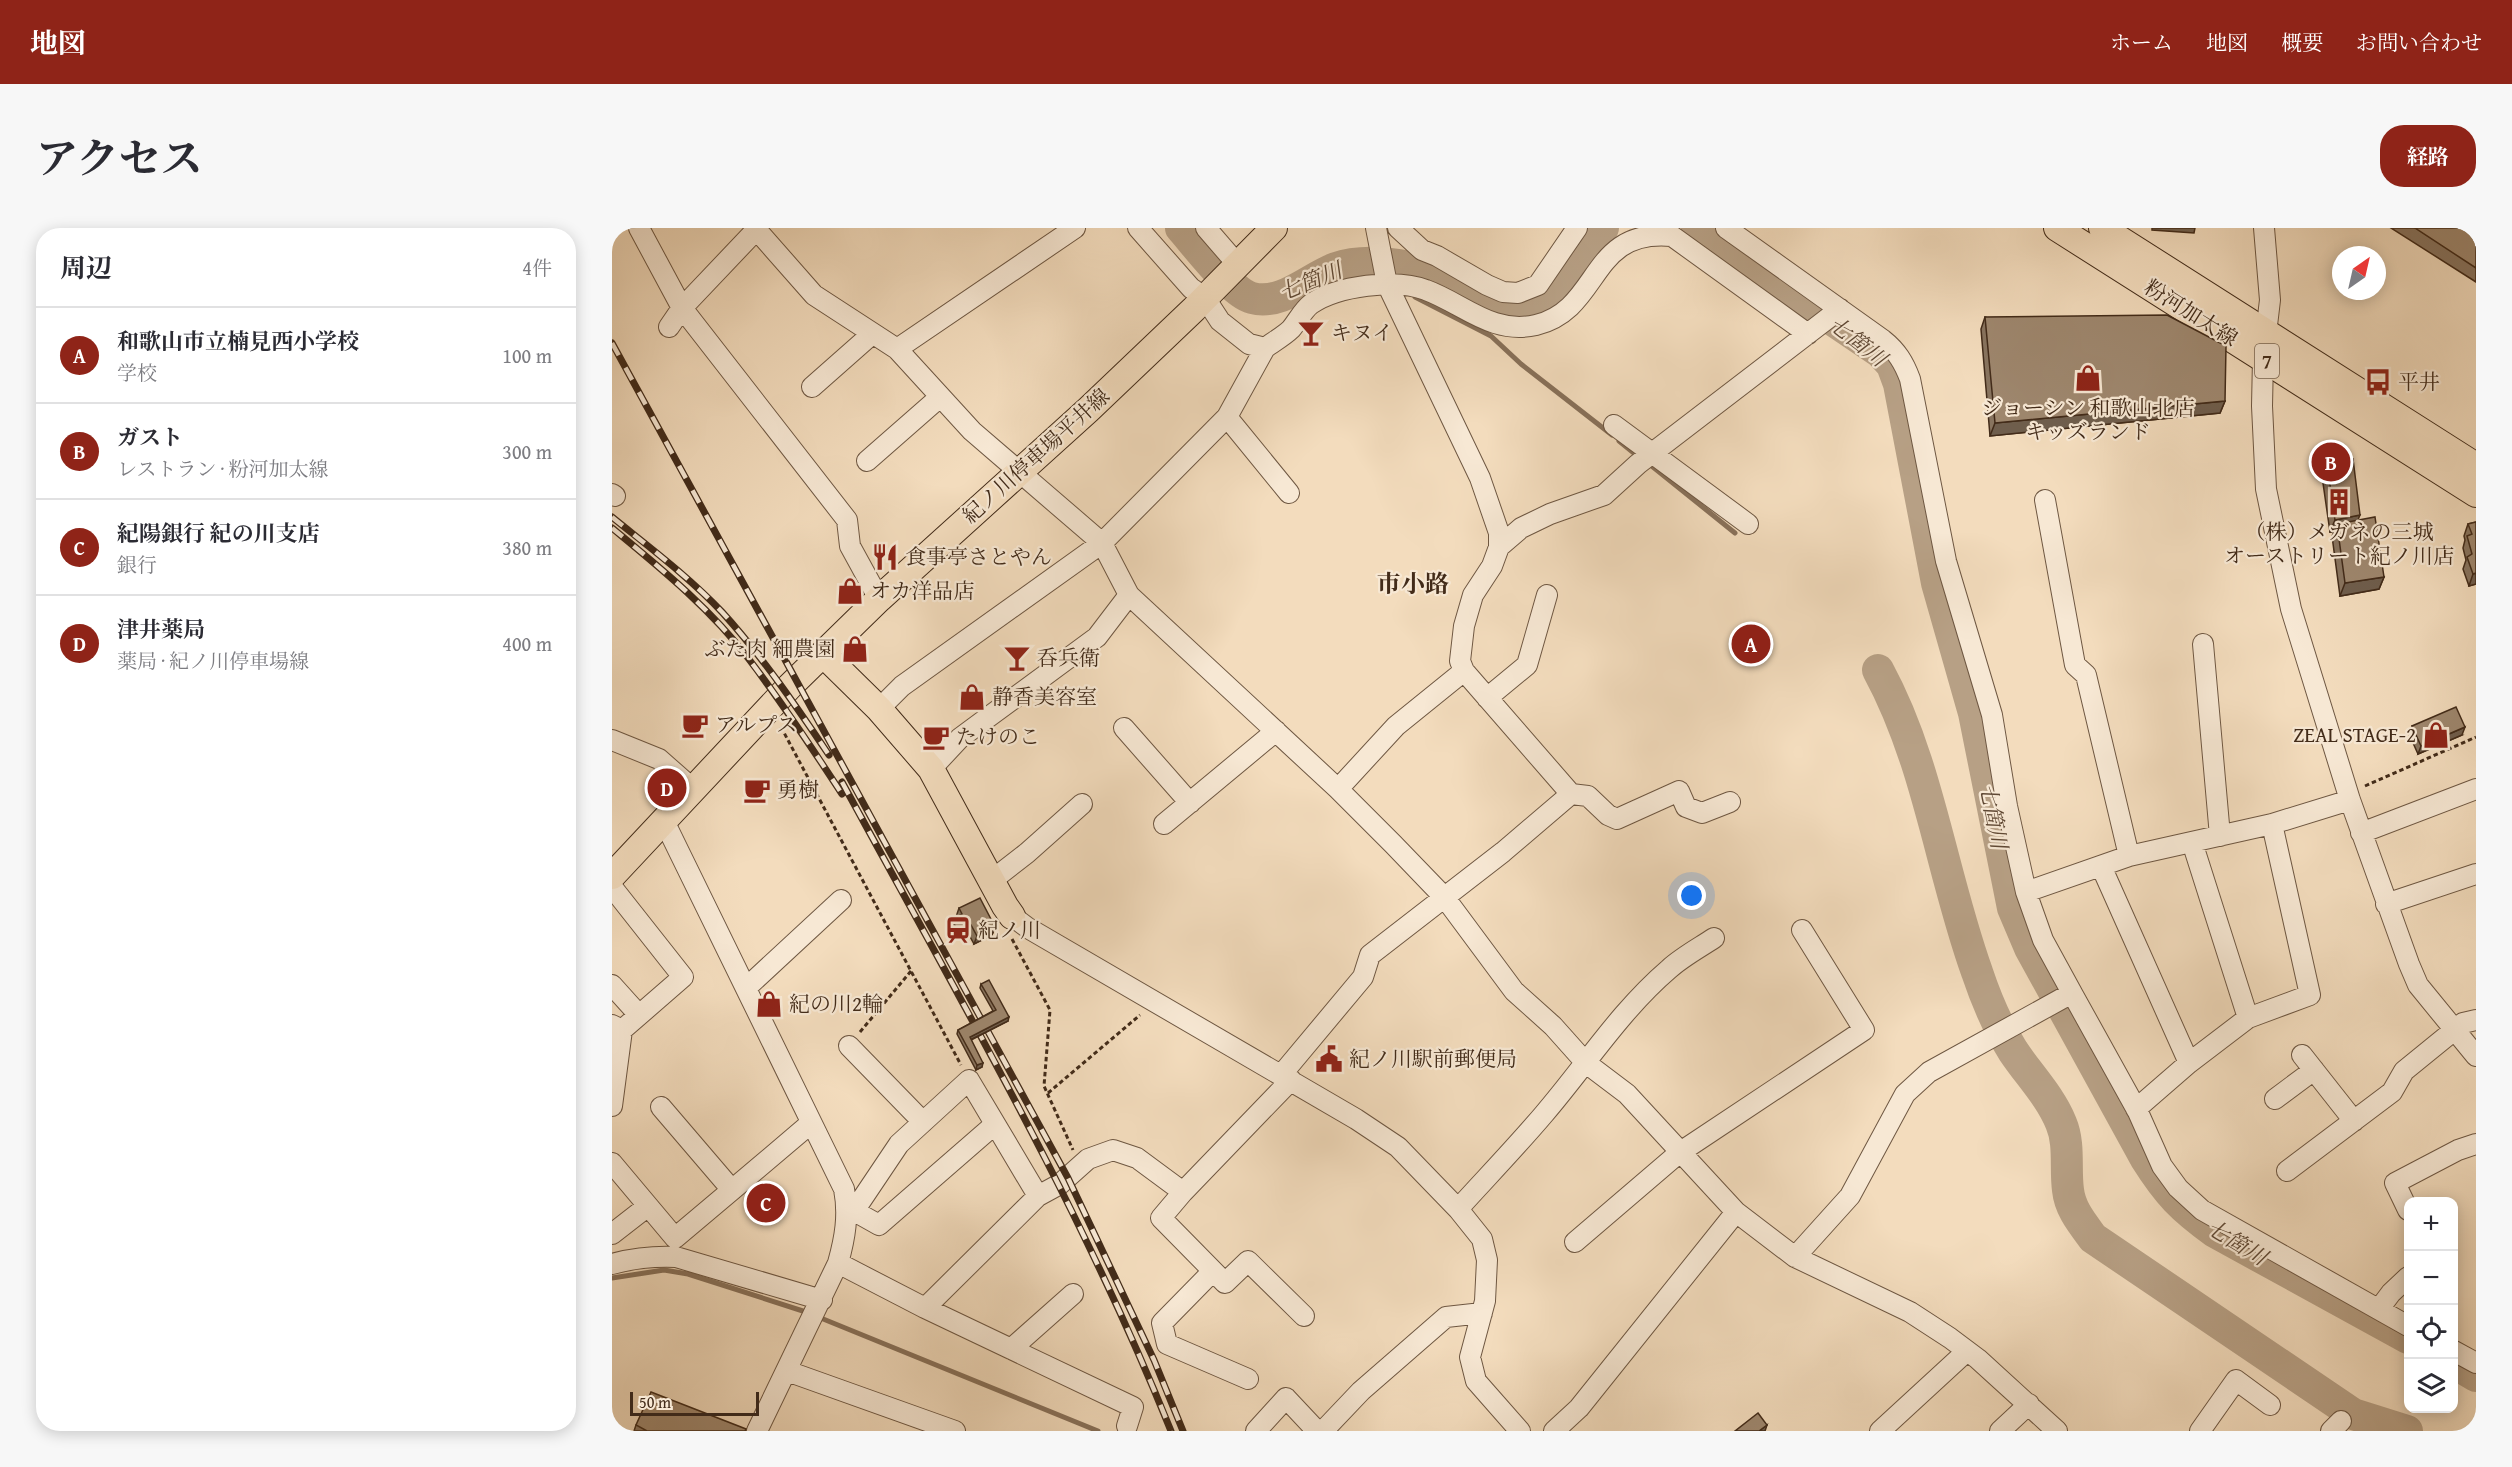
<!DOCTYPE html>
<html lang="ja">
<head>
<meta charset="utf-8">
<style>
	body { margin:0; font-family:"Gentium Book Plus","Noto Serif JP",serif; background:#f7f7f7; color:#2b2b33 }
	.controls { position:absolute; right:18px; bottom:18px; display:grid; overflow:hidden; border-radius:12px; box-shadow:0 3px 15px #0003 }
	.controls button { width:54px; height:54px; display:grid; place-items:center; padding:0; border:0; border-bottom:2px solid #e1e1e2; background:#fff; color:#2b2b33; font:30px sans-serif }
	.compass { position:absolute; left:1720px; top:18px; width:54px; height:54px; border-radius:50%; background:#fff; box-shadow:0 3px 15px #0003; rotate:34deg }
	.scale { position:absolute; left:18px; bottom:15px; width:129px; box-sizing:border-box; padding-left:6px; border:3px solid #422b19; border-top:0; font-size:16px; line-height:21px; white-space:nowrap; color:#422b19; -webkit-text-stroke:4px #f7e8d4; paint-order:stroke }
	.you { position:absolute; left:1080px; top:668px; width:21px; height:21px; margin:-15px; border:4px solid #fff; border-radius:50%; background:#1a73e8; box-shadow:0 0 0 9px #1a73e833 }
	.badge { display:grid; place-items:center; width:39px; height:39px; border-radius:50%; background:#8f2418; color:#fff; font-size:20px; font-weight:700 }
	.pin { position:absolute; translate:-50% -50%; border:3px solid #fff; box-shadow:0 2px 6px #0006 }
	.list { margin:0; padding:0; list-style:none }
	h2 { display:flex; justify-content:space-between; align-items:center; height:78px; margin:0; padding:0 24px; font-size:26px }
	h2 small { font-size:20px; font-weight:400; color:#7c7c81 }
	.list li { display:grid; grid-template-columns:39px 1fr auto; gap:18px; align-items:center; box-sizing:border-box; height:96px; padding:0 24px; border-top:2px solid #e1e1e2 }
	.list b { display:block; font-size:22px; white-space:nowrap }
	.list p { margin:0; font-size:20px; white-space:nowrap; color:#7c7c81 }
	.list em { font-size:20px; font-style:normal; color:#7c7c81 }
	.icon { flex:none; width:33px; height:33px; fill:none; stroke:currentColor; stroke-width:2; stroke-linecap:round; stroke-linejoin:round }
	.map { position:relative; flex:none; width:1864px; height:1203px; overflow:hidden; border-radius:24px }
	header { display:flex; align-items:center; gap:36px; box-sizing:border-box; height:84px; padding:0 30px; background:#8f2418; color:#fff }
	header strong { font-size:28px }
	nav { display:flex; gap:33px; margin-inline-start:auto; font-size:21px }
	.intro { display:flex; align-items:center; justify-content:space-between; box-sizing:border-box; height:144px; padding:0 36px }
	h1 { margin:0; font-size:42px }
	.button { padding:15px 27px; border-radius:24px; background:#8f2418; color:#fff; font-size:21px; font-weight:700 }
	main { display:flex; gap:36px; padding:0 36px }
	aside { flex:1; background:#fff; border-radius:24px; box-shadow:0 3px 15px #0003 }
	.map>svg:first-child { display:block }
	.lines { fill:none; stroke-linecap:round; stroke-linejoin:round }
	.stream { stroke:#88715a; stroke-width:5 }
	.river { stroke:#b7a085; stroke-width:32 }
	.minor-casing { stroke:#6e5742; stroke-width:22 }
	.major-casing { stroke:#422b19; stroke-width:28 }
	.path { stroke:#422b19; stroke-width:3; stroke-dasharray:4.5 3; stroke-linecap:butt }
	.minor { stroke:#f7e8d4; stroke-width:20 }
	.major { stroke:#f3dcbd; stroke-width:26 }
	.rail-casing { stroke:#422b19; stroke-width:7 }
	.rail { stroke:#f7e8d4; stroke-width:4.5; stroke-dasharray:14; stroke-linecap:butt }
	.wall { fill:#88745f; stroke:#422b19; stroke-width:1.5 }
	.shaded-wall { fill:#6f5e4d; stroke:#422b19; stroke-width:1.5 }
	.building { fill:#9e876e; stroke:#422b19; stroke-width:1.5 }
	.labels { text-anchor:middle; stroke-width:4.5; stroke-linejoin:round; paint-order:stroke }
	.shield { fill:#f7e8d4; stroke:#786451; stroke-width:1.5 }
	.shield-label { font-size:20px; font-weight:bold; fill:#422b19 }
	.street-label { font-size:21px; fill:#422b19; stroke:#f7e8d4 }
	.poi-label { font-size:21px; fill:#422b19; stroke:#f7e8d4; text-anchor:start }
	.water-label { font-size:22px; font-style:italic; fill:#5f4834; stroke:#f7e8d4 }
	.quarter-label { font-size:24px; font-weight:bold; fill:#422b19; stroke:#f7e8d4 }
</style>
</head>
<body>
<header>
<strong>地図</strong>
<nav><a>ホーム</a><a>地図</a><a>概要</a><a>お問い合わせ</a></nav>
</header>
<div class="intro"><h1>アクセス</h1><a class="button">経路</a></div>
<main>
<aside>
<h2>周辺<small>4件</small></h2>
<ul class="list">
<li><span class="badge">A</span><div><b>和歌山市立楠見西小学校</b><p>学校</p></div><em>100 m</em></li>
<li><span class="badge">B</span><div><b>ガスト</b><p>レストラン · 粉河加太線</p></div><em>300 m</em></li>
<li><span class="badge">C</span><div><b>紀陽銀行 紀の川支店</b><p>銀行</p></div><em>380 m</em></li>
<li><span class="badge">D</span><div><b>津井薬局</b><p>薬局 · 紀ノ川停車場線</p></div><em>400 m</em></li>
</ul>
</aside>
<div class="map">
<svg width="1864" height="1203" viewBox="0 0 1864 1203">
	<rect width="100%" height="100%" fill="#f3dcbd"/>
	<filter id="stains"><feTurbulence type="fractalNoise" baseFrequency=".00333" numOctaves="4"/><feColorMatrix values="0 0 0 0 .2 0 0 0 0 .09 0 0 0 0 .02 0 0 0 .5 -.17"/></filter>
	<radialGradient id="worn" r=".72"><stop offset=".6" stop-color="#630" stop-opacity="0"/><stop offset="1" stop-color="#630" stop-opacity=".3"/></radialGradient>
	<g class="lines">
		<path class="stream" d="M789 37 792 50
			M803 69 879 108 909 136 1000 207
			M1007 213 1028 230
			M1036 235 1123 305
			M0 1050 52 1042 76 1046 194 1084 486 1203"/>
		<path class="river" d="M569 0C584 17 620 65 640 70 670 78 697 50 724 40 744 33 766 34 787 37 832 43 877 97 923 78 951 67 969 21 991 0
			M1085 0 1268 124 1280 137 1287 156 1325 355 1362 485 1401 680 1418 720 1534 931C1556 966 1570 980 1603 1004L1796 1110
			M1266 442C1317 536 1329 644 1365 744 1374 771 1386 799 1401 823 1417 847 1438 868 1449 895 1458 916 1453 940 1456 962 1458 981 1470 995 1481 1010L1741 1186 1795 1203
			M1842 1135 1864 1148"/>
		<defs>
			<path id="minor" d="M27 0 70 80 235 292 238 318 267 371
				M143 0 202 67 285 121 360 203 490 315 517 367 726 561 781 616 833 670 902 763 941 798 974 835 1015 866 1124 984 1183 1029 1298 1084 1338 1110 1366 1131 1445 1203
				M526 0 579 60 593 70 608 93 637 116 653 120C661 114 672 108 679 101 685 94 691 82 699 76 725 58 784 50 814 62 852 76 880 107 924 97 990 81 976 0 1060 8L1196 106
				M594 0 626 37
				M786 0 810 22 825 28 875 57 891 64 906 65 926 57 965 0
				M1114 0 1271 112C1285 123 1292 135 1298 151L1334 333 1380 487 1395 578 1414 664 1431 712 1460 765 1317 844 1293 866 1238 968 1183 1029
				M1652 0 1658 72 1651 131 1650 178 1654 261 1679 381 1738 572 1797 736 1806 757 1864 828
				M57 99 70 80 145 1
				M285 121 463 0
				M200 159 260 106
				M615 189 677 265
				M1002 197 1136 296
				M255 233 328 169
				M0 266 3 268
				M1433 272 1463 437 1474 447 1517 628
				M887 319 909 300 938 286 992 267 1026 236 1228 81
				M1591 416 1608 608
				M875 470 915 437 935 367
				M267 481 290 458 490 315 615 189 653 120
				M512 500 578 575
				M0 512 47 531 81 561
				M319 541 348 510 485 409 517 367
				M726 561 784 498 852 443
				M959 566 976 568 996 587 1005 591 1067 563 1074 579 1090 585 1118 574
				M52 593 232 961C237 987 233 1010 226 1035L145 1203
				M552 596 664 503
				M1749 605 1864 561
				M1580 614 1636 790
				M1489 638 1577 835
				M379 653 415 625 470 576
				M0 659 71 749 10 802 0 797
				M1414 664 1517 628 1660 596 1738 572
				M1774 676 1864 646
				M400 688 416 700 744 891 786 919 846 981 870 1011 875 1032 873 1073 858 1129 864 1153 908 1203
				M0 757 27 787
				M134 760 229 672
				M1460 765 1526 884 1550 938 1566 960 1590 982 1796 1098
				M237 818 311 894
				M1690 827 1742 893
				M670 846 751 749 758 727 891 624 959 566 852 443 848 433 852 398 861 367 880 338 887 319V305L868 250 775 56 764 0
				M1663 871 1702 842
				M0 878 10 802
				M49 879 120 962 199 895
				M1524 881 1577 835 1636 790 1698 767 1660 596
				M0 935 63 1010 120 962
				M1675 943 1780 864 1792 843 1851 795 1864 792
				M571 964 549 990 613 1055 636 1033 692 1088
				M235 979 267 997 382 897
				M846 981C875 949 904 919 932 886 974 837 1008 783 1057 741 1070 729 1087 720 1102 710
				M1796 982 1783 955 1846 922 1864 916
				M242 983 287 916 357 852 426 968
				M0 1006 36 978
				M963 1014 1067 925 1252 802 1190 702
				M226 1035 313 1080
				M0 1036C22 1030 41 1028 64 1029L210 1072
				M601 1043 550 1095 555 1116 636 1151
				M1767 1081 1779 1065 1796 1049
				M399 1121 461 1066
				M1842 1123 1864 1135
				M175 1143 343 1203
				M515 1198 521 1179 313 1080 426 968 448 956 476 931 501 922 525 930 571 964 679 852
				M644 1203 674 1170 705 1203
				M711 1203 749 1163 834 1089 870 1085
				M942 1203 967 1180 1124 984
				M1268 1203 1355 1123
				M1388 1203 1417 1176
				M1588 1203 1624 1152 1658 1177
				M1719 1203 1729 1193"/>
			<path id="major" d="M1445 0 1864 266
				M1490 0 1864 238
				M211 426 267 481 319 541 393 678 400 688
				M0 648 178 458 267 371 476 182 582 81 662 0"/>
		</defs>
		<use href="#minor" class="minor-casing"/>
		<use href="#major" class="major-casing"/>
		<path class="path" d="M169 499 349 837
			M1753 558 1864 509
			M400 711 438 782 432 858 461 922
			M248 804 299 743
			M436 865 528 787"/>
		<use href="#minor" class="minor"/>
		<use href="#major" class="major"/>
		<defs>
			<path id="rail" d="M0 115 456 950 542 1132 571 1203
				M0 289C37 319 77 349 110 384 150 428 184 478 217 527
				M0 300C47 339 98 380 136 430 169 473 200 520 230 566
				M230 554C346 768 468 977 559 1203"/>
		</defs>
		<use href="#rail" class="rail-casing"/>
		<use href="#rail" class="rail"/>
	</g>
	<path class="wall" d="M1779 0H1864V54Z
		M1373 89 1613 173 1608 185 1378 208 1369 101Z
		M1715 236 1746 292 1772 349 1767 361 1728 368 1720 308 1722 304H1718L1710 248Z
		M1864 294V356L1857 358 1851 341 1854 332 1851 320 1853 312 1852 308 1856 296Z
		M1800 498 1850 507 1806 526 1797 506Z
		M347 680 383 699 380 707 362 716 356 705 343 712 337 699 340 691 344 689Z
		M369 756 396 793 359 812 370 839 364 842 345 806 346 802 381 783 368 760Z
		M24 1197 133 1203H22Z"/>
	<path class="shaded-wall" d="M1540 0H1583L1582 5 1540 2Z
		M1613 173 1608 185 1378 208 1383 195Z
		M1748 287 1743 299 1725 296 1722 304H1718L1723 292Z
		M1864 345V356L1857 358 1861 346Z
		M1772 349 1767 361 1728 368 1733 355Z
		M1853 499 1850 507 1806 526 1809 518Z
		M359 697 356 705 343 712 346 704Z
		M383 699 380 707 362 716 365 708Z
		M397 789 396 793 356 813 358 809Z
		M371 835 370 839 364 842 365 837Z
		M1155 1197 1153 1203H1147Z"/>
	<path class="building" d="M1803 0H1864V40Z
		M1555 87 1614 118 1613 173 1383 195 1373 89Z
		M1741 231 1748 287 1723 292 1715 236Z
		M1763 289 1772 349 1733 355 1725 296Z
		M1864 294V345L1861 346 1855 329 1860 326 1855 308 1860 306 1856 296Z
		M1844 479 1853 499 1809 518 1800 498Z
		M368 670 383 699 365 708 359 697 346 704 340 691 350 686 347 680Z
		M377 752 397 789 358 809 371 835 365 837 346 802 384 782 369 756Z
		M39 1164 134 1201 133 1203H35L24 1197Z
		M1146 1185 1155 1197 1147 1203H1123Z"/>
	<defs>
		<symbol id="bar-bare" viewBox="-9 -9 18 18"><path d="M-6-5H6L.8 .8V4.5H3.5V6h-7V4.5H-.8V.8Z" fill="#8f2418" stroke="#f7e8d4" stroke-width="2.5" paint-order="stroke"/></symbol>
		<symbol id="shop-bare" viewBox="-9 -9 18 18"><path d="M-5-2.5h2.3a2.7 3.5 0 0 1 5.4 0H5L5.5 6h-11ZM-1.5-2.5h3a1.5 2.3 0 0 0-3 0Z" fill="#8f2418" stroke="#f7e8d4" stroke-width="2.5" paint-order="stroke"/></symbol>
		<symbol id="bus-bare" viewBox="-9 -9 18 18"><path d="M-5-6H5V4H4V6H2V4H-2V6H-4V4H-5ZM-3.5-4V0h7V-4ZM-3.5 1.2v1.5H-2V1.2ZM2 1.2v1.5H3.5V1.2Z" fill="#8f2418" stroke="#f7e8d4" stroke-width="2.5" paint-order="stroke"/></symbol>
		<symbol id="building-bare" viewBox="-9 -9 18 18"><path d="M-4-6H4V6H1V3H-1V6H-4ZM-2.5-4.3h1.7v1.8h-1.7ZM.8-4.3h1.7v1.8H.8ZM-2.5-1h1.7V.8h-1.7ZM.8-1h1.7V.8H.8Z" fill="#8f2418" stroke="#f7e8d4" stroke-width="2.5" paint-order="stroke"/></symbol>
		<symbol id="restaurant-bare" viewBox="-9 -9 18 18"><path d="M-5-6h1v4h1v-4h1v4h1v-4h1v5L-1.5 .5V6h-2V.5L-5-1ZM5-6V6H3V1.5H1.5Q1.5-4 5-6Z" fill="#8f2418" stroke="#f7e8d4" stroke-width="2.5" paint-order="stroke"/></symbol>
		<symbol id="cafe-bare" viewBox="-9 -9 18 18"><path d="M-5.5-4.5H6V0H3Q3 3.5 0 3.5H-2.5Q-5.5 3.5-5.5 0ZM3-3.2v2h1.7v-2ZM-6 4.5H4V6H-6Z" fill="#8f2418" stroke="#f7e8d4" stroke-width="2.5" paint-order="stroke"/></symbol>
		<symbol id="station-bare" viewBox="-9 -9 18 18"><path d="M-3-6H3Q5-6 5-4V2Q5 4 3 4L4.5 6H3L1.5 4h-3L-3 6H-4.5L-3 4Q-5 4-5 2V-4Q-5-6-3-6ZM-3.5-4v3h7v-3ZM-3.5 1v1.5H-2V1ZM2 1v1.5H3.5V1Z" fill="#8f2418" stroke="#f7e8d4" stroke-width="2.5" paint-order="stroke"/></symbol>
		<symbol id="civic-bare" viewBox="-9 -9 18 18"><path d="M-.6-6.5H3V-4.5H.6V-3L4-1V1h2V6H-6V1h2V-1L-.6-3ZM-1.2 2.5V6h2.4V2.5Z" fill="#8f2418" stroke="#f7e8d4" stroke-width="2.5" paint-order="stroke"/></symbol>
	</defs>
	<g fill-rule="evenodd">
		<use href="#bar-bare" x="680" y="86" width="38" height="38"/>
		<use href="#shop-bare" x="1457" y="131" width="38" height="38"/>
		<use href="#bus-bare" x="1747" y="135" width="38" height="38"/>
		<use href="#building-bare" x="1708" y="255" width="38" height="38"/>
		<use href="#restaurant-bare" x="254" y="310" width="38" height="38"/>
		<use href="#shop-bare" x="219" y="344" width="38" height="38"/>
		<use href="#shop-bare" x="224" y="402" width="38" height="38"/>
		<use href="#bar-bare" x="386" y="411" width="38" height="38"/>
		<use href="#shop-bare" x="341" y="450" width="38" height="38"/>
		<use href="#cafe-bare" x="64" y="478" width="38" height="38"/>
		<use href="#shop-bare" x="1805" y="488" width="38" height="38"/>
		<use href="#cafe-bare" x="305" y="490" width="38" height="38"/>
		<use href="#cafe-bare" x="126" y="543" width="38" height="38"/>
		<use href="#station-bare" x="327" y="683" width="38" height="38"/>
		<use href="#shop-bare" x="138" y="757" width="38" height="38"/>
		<use href="#civic-bare" x="698" y="812" width="38" height="38"/>
	</g>
	<g class="labels">
		<rect class="shield" x="1643" y="116" width="24" height="34" rx="4.5"/>
		<g class="shield-label">
			<text x="1655" y="140">7</text>
		</g>
		<g class="street-label">
			<text transform="translate(1579 85) rotate(32)" y="7">粉河加太線</text>
			<text transform="translate(424 228) rotate(-42)" y="7">紀ノ川停車場平井線</text>
		</g>
		<g class="poi-label">
			<text x="719" y="112">キヌイ</text>
			<text x="1786" y="161">平井</text>
			<text x="1476" y="187" text-anchor="middle">ジョーシン 和歌山北店<tspan x="1476" dy="24">キッズランド</tspan></text>
			<text x="1727" y="311" text-anchor="middle">（株）メガネの三城<tspan x="1727" dy="24">オーストリート紀ノ川店</tspan></text>
			<text x="293" y="336">食事亭さとやん</text>
			<text x="258" y="370">オカ洋品店</text>
			<text x="223" y="428" text-anchor="end">ぶた肉 細農園</text>
			<text x="425" y="437">呑兵衛</text>
			<text x="380" y="476">静香美容室</text>
			<text x="103" y="504">アルプス</text>
			<text x="1804" y="514" text-anchor="end">ZEAL STAGE-2</text>
			<text x="344" y="516">たけのこ</text>
			<text x="165" y="569">勇樹</text>
			<text x="366" y="709">紀ノ川</text>
			<text x="177" y="783">紀の川2輪</text>
			<text x="737" y="838">紀ノ川駅前郵便局</text>
		</g>
		<g class="water-label">
			<text transform="translate(698 53) rotate(-22)" y="8">七箇川</text>
			<text transform="translate(1246 113) rotate(38)" y="8">七箇川</text>
			<text transform="translate(1382 588) rotate(79)" y="8">七箇川</text>
			<text transform="translate(1625 1014) rotate(31)" y="8">七箇川</text>
		</g>
		<g class="quarter-label">
			<text x="801" y="364">市小路</text>
		</g>
	</g>
	<rect width="100%" height="100%" filter="url(#stains)"/>
	<rect width="100%" height="100%" fill="url(#worn)"/>
</svg>
<div class="controls">
<button>+</button>
<button>−</button>
<button><svg class="icon" aria-label="locate" viewBox="0 0 24 24"><circle cx="12" cy="12" r="6"/><path d="M12 2v4M12 18v4M2 12h4M18 12h4"/></svg></button>
<button><svg class="icon" aria-label="layers" viewBox="0 0 24 24"><path d="M12 4l9 5-9 5-9-5zM3 14l9 5 9-5"/></svg></button>
</div>
<svg class="compass" viewBox="-18 -18 36 36"><path d="M0-13l5 13h-10z" fill="#e53935"/><path d="M0 13l5-13h-10z" fill="#7c7c81"/></svg>
<div class="scale">50 m</div>
<div class="you"></div>
<div class="pin badge" style="left:1139px;top:416px">A</div>
<div class="pin badge" style="left:1719px;top:234px">B</div>
<div class="pin badge" style="left:154px;top:975px">C</div>
<div class="pin badge" style="left:55px;top:560px">D</div>
</div>
</main>
</body>
</html>
